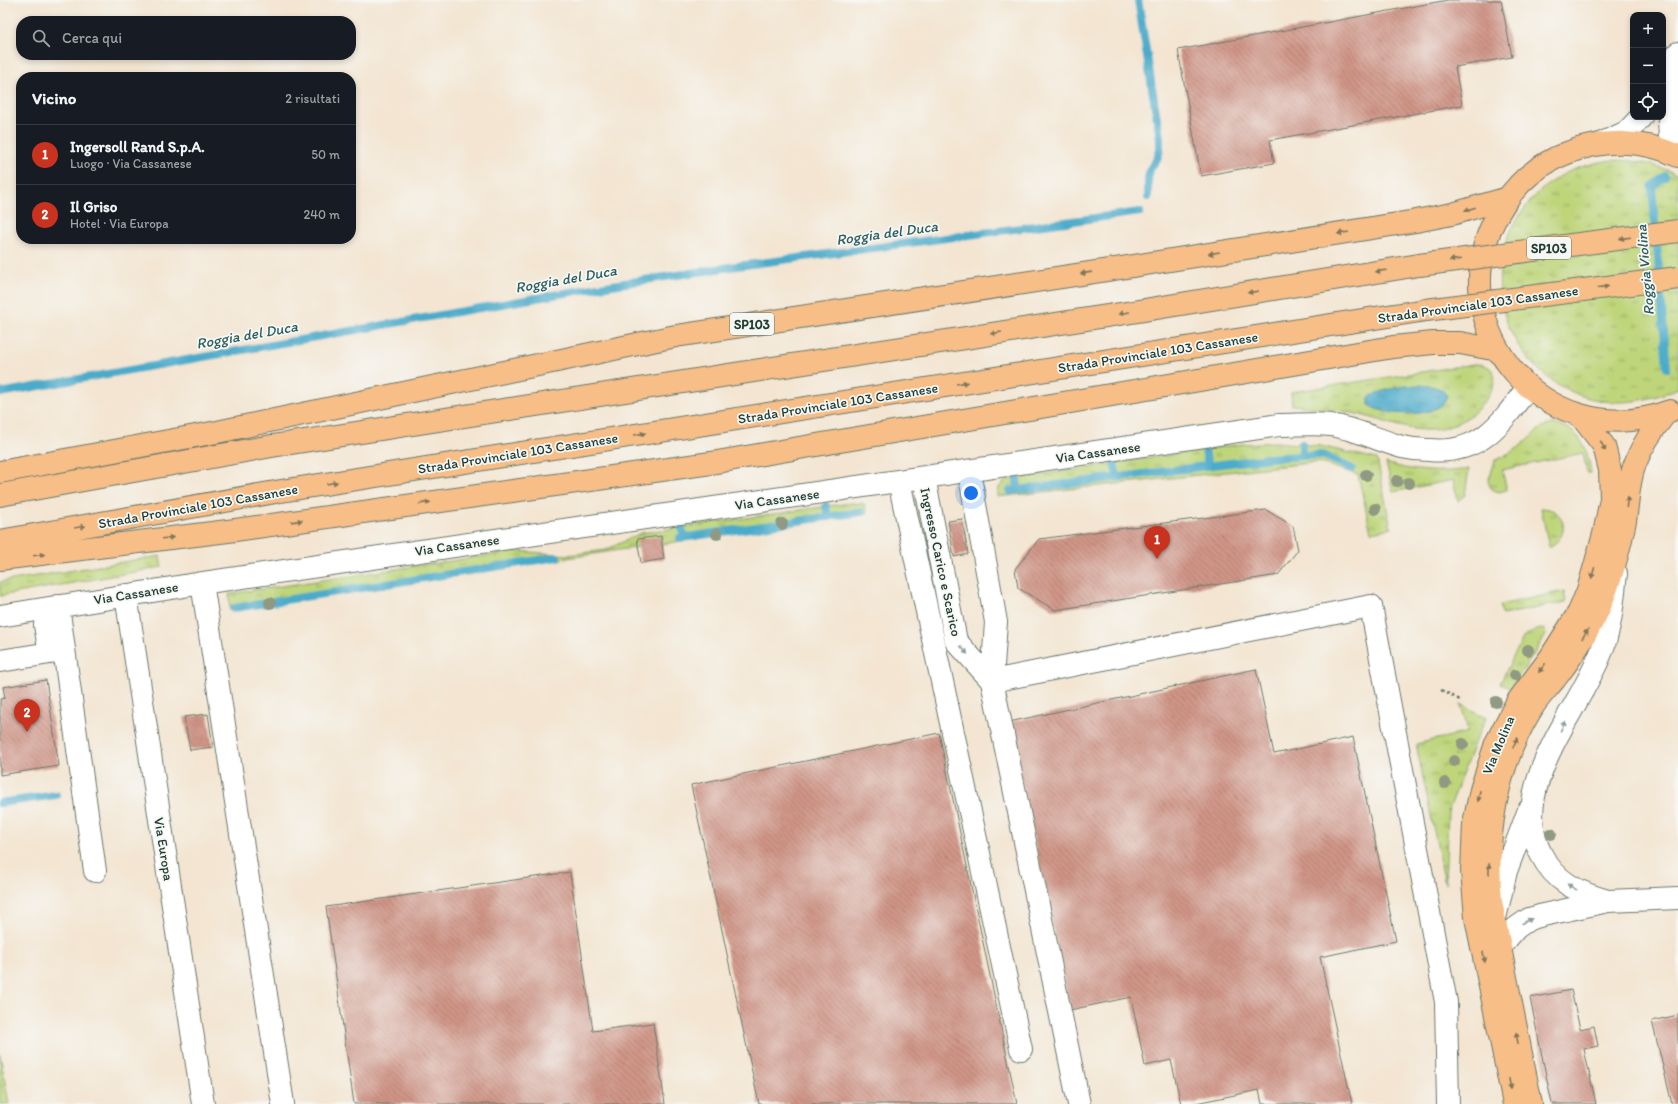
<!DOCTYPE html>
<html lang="it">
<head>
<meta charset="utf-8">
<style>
	body { margin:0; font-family:Itim,sans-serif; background:#20242c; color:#f1f3f6 }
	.controls { position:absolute; right:12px; top:12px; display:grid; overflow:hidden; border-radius:8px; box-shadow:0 2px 6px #0003 }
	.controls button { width:36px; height:36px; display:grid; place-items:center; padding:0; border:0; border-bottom:1px solid #363941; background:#171b24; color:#f1f3f6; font:20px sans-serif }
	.you { position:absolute; left:971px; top:493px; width:14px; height:14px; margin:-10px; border:3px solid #fff; border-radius:50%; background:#1a73e8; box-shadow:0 0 0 6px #1a73e833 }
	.badge { display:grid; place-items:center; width:26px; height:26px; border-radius:50%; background:#c8321e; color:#fff; font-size:13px; font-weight:700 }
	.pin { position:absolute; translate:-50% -33px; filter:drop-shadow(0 1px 2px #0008) }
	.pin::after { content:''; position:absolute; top:21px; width:14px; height:12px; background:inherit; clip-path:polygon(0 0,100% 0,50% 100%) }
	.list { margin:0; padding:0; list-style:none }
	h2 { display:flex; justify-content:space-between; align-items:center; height:52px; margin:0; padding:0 16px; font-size:17px }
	h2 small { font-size:13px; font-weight:400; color:#9ea1a6 }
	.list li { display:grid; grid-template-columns:26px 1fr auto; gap:12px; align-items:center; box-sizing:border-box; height:60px; padding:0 16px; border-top:1px solid #363941 }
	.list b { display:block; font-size:15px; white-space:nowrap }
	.list p { margin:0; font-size:13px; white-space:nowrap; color:#9ea1a6 }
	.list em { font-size:13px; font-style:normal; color:#9ea1a6 }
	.icon { flex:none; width:22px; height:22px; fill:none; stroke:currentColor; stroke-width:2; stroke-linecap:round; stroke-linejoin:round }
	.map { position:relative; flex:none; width:1678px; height:1104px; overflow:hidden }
	.search { position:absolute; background:#171b24; box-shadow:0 2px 6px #0003; left:16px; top:16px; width:340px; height:44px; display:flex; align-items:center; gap:10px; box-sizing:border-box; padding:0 14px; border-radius:16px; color:#9ea1a6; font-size:15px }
	.panel { position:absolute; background:#171b24; box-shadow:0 2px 6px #0003; left:16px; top:72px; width:340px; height:172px; border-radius:16px }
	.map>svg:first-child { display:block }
	.grass { fill:url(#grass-tufts); stroke:#6e8957 }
	.water { fill:url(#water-ripples); stroke:#35747f }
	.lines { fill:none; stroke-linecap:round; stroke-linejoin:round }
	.stream { stroke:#4babca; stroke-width:8 }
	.building { fill:url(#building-back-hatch) }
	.minor-casing { stroke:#69786b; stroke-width:24 }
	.major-casing { stroke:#69786b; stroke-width:24 }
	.highway-casing { stroke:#69786b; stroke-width:24 }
	.path { stroke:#69786b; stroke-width:2.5; stroke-dasharray:3 3; stroke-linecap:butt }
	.minor { stroke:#fff; stroke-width:22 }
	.major { stroke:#f7be87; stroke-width:22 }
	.highway { stroke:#f7be87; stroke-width:22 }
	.highway-bridge-casing { stroke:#69786b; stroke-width:24; stroke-linecap:butt }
	.highway-bridge { stroke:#f7be87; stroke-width:22 }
	.tree { fill:#909982 }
	.oneway { fill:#807759 }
	.oneway2 { fill:#8f9e9a }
	.labels { text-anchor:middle; stroke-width:3.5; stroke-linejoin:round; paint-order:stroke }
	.shield { fill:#f6f6f2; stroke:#60746d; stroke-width:1 }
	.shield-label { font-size:13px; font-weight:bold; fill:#1f3d34 }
	.street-label { font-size:14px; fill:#1f3d34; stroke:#f6f6f2 }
	.water-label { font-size:15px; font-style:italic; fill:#2c5e61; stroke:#f6f6f2 }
</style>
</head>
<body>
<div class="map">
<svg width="1678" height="1104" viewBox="0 0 1678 1104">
	<defs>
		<pattern id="grass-tufts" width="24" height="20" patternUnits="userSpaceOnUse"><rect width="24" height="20" fill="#bed57a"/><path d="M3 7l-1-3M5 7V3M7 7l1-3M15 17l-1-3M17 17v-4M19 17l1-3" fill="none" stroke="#9aae65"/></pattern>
		<pattern id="water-ripples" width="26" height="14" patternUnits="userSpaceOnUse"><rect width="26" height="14" fill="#4babca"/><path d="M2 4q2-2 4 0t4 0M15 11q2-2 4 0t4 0" fill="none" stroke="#3e8ca5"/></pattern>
		<pattern id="building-back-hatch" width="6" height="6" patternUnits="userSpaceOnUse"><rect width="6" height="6" fill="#d09587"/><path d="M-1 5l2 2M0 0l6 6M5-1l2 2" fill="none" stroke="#a87b6f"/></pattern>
	</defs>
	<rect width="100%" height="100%" fill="#f6f6f2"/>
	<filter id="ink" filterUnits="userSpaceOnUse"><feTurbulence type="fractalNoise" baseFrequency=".025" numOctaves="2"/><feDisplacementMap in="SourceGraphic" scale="8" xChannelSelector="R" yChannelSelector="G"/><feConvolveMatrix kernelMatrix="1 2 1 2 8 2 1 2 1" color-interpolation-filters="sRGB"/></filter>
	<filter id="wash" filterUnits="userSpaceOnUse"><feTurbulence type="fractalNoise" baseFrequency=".012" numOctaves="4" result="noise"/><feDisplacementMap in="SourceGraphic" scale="16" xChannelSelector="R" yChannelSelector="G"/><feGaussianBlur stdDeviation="0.9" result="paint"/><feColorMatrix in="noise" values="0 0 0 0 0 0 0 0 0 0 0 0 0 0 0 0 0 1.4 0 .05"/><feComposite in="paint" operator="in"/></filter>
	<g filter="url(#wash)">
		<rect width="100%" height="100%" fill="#f3e5d1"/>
		<path class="grass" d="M1613 160C1636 160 1656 164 1678 175V388C1643 404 1606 408 1570 391 1501 358 1476 270 1525 208 1536 193 1550 181 1566 173 1581 166 1596 162 1613 160Z
			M1474 364C1503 364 1497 387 1483 403 1474 415 1459 424 1445 428 1416 436 1382 419 1353 413 1333 409 1313 407 1292 405L1291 392Z
			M1552 424C1558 424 1562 426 1567 428 1585 438 1588 454 1591 473H1587L1583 453 1502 470 1507 490 1499 492 1492 490 1488 482 1495 461 1518 448 1542 427Z
			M1276 442 1320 446 1377 459 1391 528 1371 532 1358 475 1318 462 997 497 999 487 1007 480 1241 444Z
			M1386 463C1411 472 1443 473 1469 469L1465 495 1458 501 1453 480 1393 492Z
			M850 503 864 504 867 513 662 544 661 536 638 547 230 611 229 594 517 551 568 555 606 550 641 533Z
			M1541 508C1566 508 1572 536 1549 547Z
			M160 556 162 567 0 596V582Z
			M1564 591 1566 602 1502 615 1500 605Z
			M1541 629 1545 630 1546 635 1511 689 1500 683 1523 638 1530 632Z
			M1461 704 1486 718 1475 741 1448 812 1445 884 1416 744 1468 732Z
			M0 1054 9 1104H0Z"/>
		<path class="water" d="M1418 385C1429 386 1441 385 1447 396 1443 420 1382 416 1369 405V397C1384 389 1401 386 1418 385Z"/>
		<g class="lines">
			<path class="stream" d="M1138 0 1160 138V150L1157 159 1150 169 1148 179V197
				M1665 176 1652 187 1667 368
				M0 393 599 287 730 267 1140 212
				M1205 450 1208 466
				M1302 455V444
				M1114 463 1117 477
				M1017 478 1018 490
				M1010 491 1269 458 1319 455 1325 456 1352 469
				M826 506 828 517
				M682 528 684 538
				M680 538 861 512
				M234 608 557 557
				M0 803 56 795"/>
		</g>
		<g id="blocks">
			<path class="building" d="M1448 0H1501L1512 57 1455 67 1462 105 1270 140 1274 163 1201 176 1178 50Z
				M1266 510 1293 526 1298 550 1278 575 1055 610 1018 588 1015 569 1039 539Z
				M962 519 968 554 954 557 948 521Z
				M661 536 664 559 641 563 637 539Z
				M1256 669 1274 754 1353 737 1396 941 1320 957 1352 1104H1262L1259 1090 1191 1104H1181L1171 1060 1145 1066 1131 997 1070 1010 1009 722Z
				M46 680 59 766 0 775V699L5 698 3 687Z
				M208 714 213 747 190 750 184 717Z
				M939 733 1017 1104H759L691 785Z
				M570 872 593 1031 653 1023 665 1104H354L326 907Z
				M1571 990 1580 1029 1594 1026 1598 1046 1584 1049 1596 1104H1552L1530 998Z
				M1678 1015V1104H1672L1652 1021Z"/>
		</g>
	</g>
	<g filter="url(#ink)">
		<use href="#blocks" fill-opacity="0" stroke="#69786b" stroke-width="1"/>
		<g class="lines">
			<defs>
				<path id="minor" d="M1669 71 1668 104 1671 153
					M1663 81 1678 53
					M1600 144 1627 132 1641 117
					M969 471 996 622 992 681 1079 1104
					M924 477 956 641 992 681
					M899 481 1021 1049
					M202 583 283 1104
					M126 595 203 1104
					M58 606 95 871
					M0 616 202 583 1279 425C1296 425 1315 423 1331 425 1356 429 1378 440 1402 447 1411 449 1420 450 1429 450 1480 455 1501 424 1528 387
					M0 661 50 653 45 625
					M992 681 1371 606 1446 1002 1448 1104
					M1608 901C1579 893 1555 882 1541 854 1507 789 1578 712 1601 653 1611 628 1613 600 1616 573
					M1495 918 1506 871 1529 810
					M1499 948 1516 928 1529 919 1543 915 1608 901 1678 898"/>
				<path id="major" d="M1670 411C1542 459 1429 317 1504 204 1519 181 1541 163 1567 153 1603 139 1643 139 1678 156
					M1514 1104 1476 918 1472 871 1474 823 1481 790 1496 743 1517 702 1550 658 1579 612 1588 590 1604 534 1611 499 1610 470 1604 446 1580 415
					M1531 1104 1491 902C1485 837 1496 767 1531 710 1537 699 1547 689 1555 679 1574 654 1593 626 1604 596 1613 572 1620 546 1625 521 1628 502 1628 482 1635 464 1642 445 1653 429 1666 413"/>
				<path id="highway" d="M0 472 217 432 676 336 1108 270 1416 221 1452 214 1508 198
					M0 495 272 446 1126 313 1419 265
					M0 541 281 491 1426 310
					M0 559 228 531 711 463 1393 347 1433 343H1460L1498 350"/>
			</defs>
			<use href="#minor" class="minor-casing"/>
			<use href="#major" class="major-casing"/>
			<use href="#highway" class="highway-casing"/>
			<path class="path" d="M1441 690 1460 700"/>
			<use href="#minor" class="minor"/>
			<use href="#major" class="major"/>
			<use href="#highway" class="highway"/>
			<defs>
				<path id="highway-bridge" d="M1419 265 1678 231
					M1426 310 1678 278"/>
			</defs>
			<use href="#highway-bridge" class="highway-bridge-casing"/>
			<use href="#highway-bridge" class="highway-bridge"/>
		</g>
		<g class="tree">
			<circle cx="1366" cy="475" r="6"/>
			<circle cx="1397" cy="481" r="6"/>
			<circle cx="1409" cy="483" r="6"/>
			<circle cx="1375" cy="509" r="6"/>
			<circle cx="782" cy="524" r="6"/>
			<circle cx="717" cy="534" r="6"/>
			<circle cx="270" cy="603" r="6"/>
			<circle cx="1528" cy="650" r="6"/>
			<circle cx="1515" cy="675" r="6"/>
			<circle cx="1496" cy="702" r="6"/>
			<circle cx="1463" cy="744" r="6"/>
			<circle cx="1454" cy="761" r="6"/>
			<circle cx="1445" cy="783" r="6"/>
			<circle cx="1551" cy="834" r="6"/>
		</g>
		<defs><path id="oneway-solid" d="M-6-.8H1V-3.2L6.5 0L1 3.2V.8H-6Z"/></defs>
		<g class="oneway">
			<use href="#oneway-solid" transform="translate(1470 209) rotate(164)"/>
			<use href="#oneway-solid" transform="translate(1343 233) rotate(171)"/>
			<use href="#oneway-solid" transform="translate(1625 238) rotate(173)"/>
			<use href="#oneway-solid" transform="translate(1214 253) rotate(171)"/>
			<use href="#oneway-solid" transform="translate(1455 260) rotate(173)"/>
			<use href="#oneway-solid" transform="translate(1381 271) rotate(171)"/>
			<use href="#oneway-solid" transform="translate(1086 273) rotate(172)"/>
			<use href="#oneway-solid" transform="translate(1603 287) rotate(-7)"/>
			<use href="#oneway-solid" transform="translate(1253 292) rotate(171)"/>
			<use href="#oneway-solid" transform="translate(1124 313) rotate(171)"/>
			<use href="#oneway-solid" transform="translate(996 333) rotate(171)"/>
			<use href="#oneway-solid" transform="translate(962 383) rotate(-9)"/>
			<use href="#oneway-solid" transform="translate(640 434) rotate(-9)"/>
			<use href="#oneway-solid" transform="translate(1603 446) rotate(63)"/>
			<use href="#oneway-solid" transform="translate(332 483) rotate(-9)"/>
			<use href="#oneway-solid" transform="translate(1627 502) rotate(-83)"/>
			<use href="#oneway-solid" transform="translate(425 503) rotate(-8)"/>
			<use href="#oneway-solid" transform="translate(297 521) rotate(-8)"/>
			<use href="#oneway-solid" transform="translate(80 527) rotate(-10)"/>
			<use href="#oneway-solid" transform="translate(168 538) rotate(-7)"/>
			<use href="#oneway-solid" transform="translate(39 555) rotate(-7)"/>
			<use href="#oneway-solid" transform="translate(1593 573) rotate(106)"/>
			<use href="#oneway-solid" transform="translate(1585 634) rotate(-57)"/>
			<use href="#oneway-solid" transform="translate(1542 668) rotate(127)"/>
			<use href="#oneway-solid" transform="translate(1515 743) rotate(-65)"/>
			<use href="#oneway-solid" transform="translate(1479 796) rotate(101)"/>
			<use href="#oneway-solid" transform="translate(1489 869) rotate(-90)"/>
			<use href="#oneway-solid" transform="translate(1484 957) rotate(79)"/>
			<use href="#oneway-solid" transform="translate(1517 1038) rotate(-101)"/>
			<use href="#oneway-solid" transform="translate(1510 1084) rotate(79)"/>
		</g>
		<g class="oneway2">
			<use href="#oneway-solid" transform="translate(964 650) rotate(48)"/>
			<use href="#oneway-solid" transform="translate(1563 726) rotate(-62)"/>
			<use href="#oneway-solid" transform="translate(1572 887) rotate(-148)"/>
			<use href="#oneway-solid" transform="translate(1527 921) rotate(-27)"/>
		</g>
	</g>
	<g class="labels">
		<g class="shield">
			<rect x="1527" y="237" width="44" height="22" rx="3"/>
			<rect x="730" y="313" width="44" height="22" rx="3"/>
		</g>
		<g class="shield-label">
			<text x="1549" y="253">SP103</text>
			<text x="752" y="329">SP103</text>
		</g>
		<g class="street-label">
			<text transform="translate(1478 304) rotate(-8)" y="5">Strada Provinciale 103 Cassanese</text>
			<text transform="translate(1158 352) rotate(-9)" y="5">Strada Provinciale 103 Cassanese</text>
			<text transform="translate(838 403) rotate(-9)" y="5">Strada Provinciale 103 Cassanese</text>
			<text transform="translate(1098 452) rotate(-8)" y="5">Via Cassanese</text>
			<text transform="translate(518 453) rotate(-9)" y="5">Strada Provinciale 103 Cassanese</text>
			<text transform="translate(777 499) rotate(-8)" y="5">Via Cassanese</text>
			<text transform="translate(198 506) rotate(-10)" y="5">Strada Provinciale 103 Cassanese</text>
			<text transform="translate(457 545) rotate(-8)" y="5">Via Cassanese</text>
			<text transform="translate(941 562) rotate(78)" y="5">Ingresso Carico e Scarico</text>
			<text transform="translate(136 593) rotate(-9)" y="5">Via Cassanese</text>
			<text transform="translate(1498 745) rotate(-67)" y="5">Via Molina</text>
			<text transform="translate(164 849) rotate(81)" y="5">Via Europa</text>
		</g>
		<g class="water-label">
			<text transform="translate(887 233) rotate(-8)" y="5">Roggia del Duca</text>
			<text transform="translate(1645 270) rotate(-95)" y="5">Roggia Violina</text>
			<text transform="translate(566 279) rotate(-10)" y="5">Roggia del Duca</text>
			<text transform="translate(247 335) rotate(-10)" y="5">Roggia del Duca</text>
		</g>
	</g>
</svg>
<div class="controls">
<button>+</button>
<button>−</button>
<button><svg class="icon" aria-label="locate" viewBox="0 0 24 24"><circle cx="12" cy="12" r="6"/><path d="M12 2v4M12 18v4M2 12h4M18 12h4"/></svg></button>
</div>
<div class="you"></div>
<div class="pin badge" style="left:1157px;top:559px">1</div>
<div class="pin badge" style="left:27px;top:732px">2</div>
<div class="search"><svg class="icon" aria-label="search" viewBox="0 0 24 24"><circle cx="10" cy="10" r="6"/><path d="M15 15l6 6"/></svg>Cerca qui</div>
<section class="panel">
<h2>Vicino<small>2 risultati</small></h2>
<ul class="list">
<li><span class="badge">1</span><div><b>Ingersoll Rand S.p.A.</b><p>Luogo · Via Cassanese</p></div><em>50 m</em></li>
<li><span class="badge">2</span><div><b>Il Griso</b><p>Hotel · Via Europa</p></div><em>240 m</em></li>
</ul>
</section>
</div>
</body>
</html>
